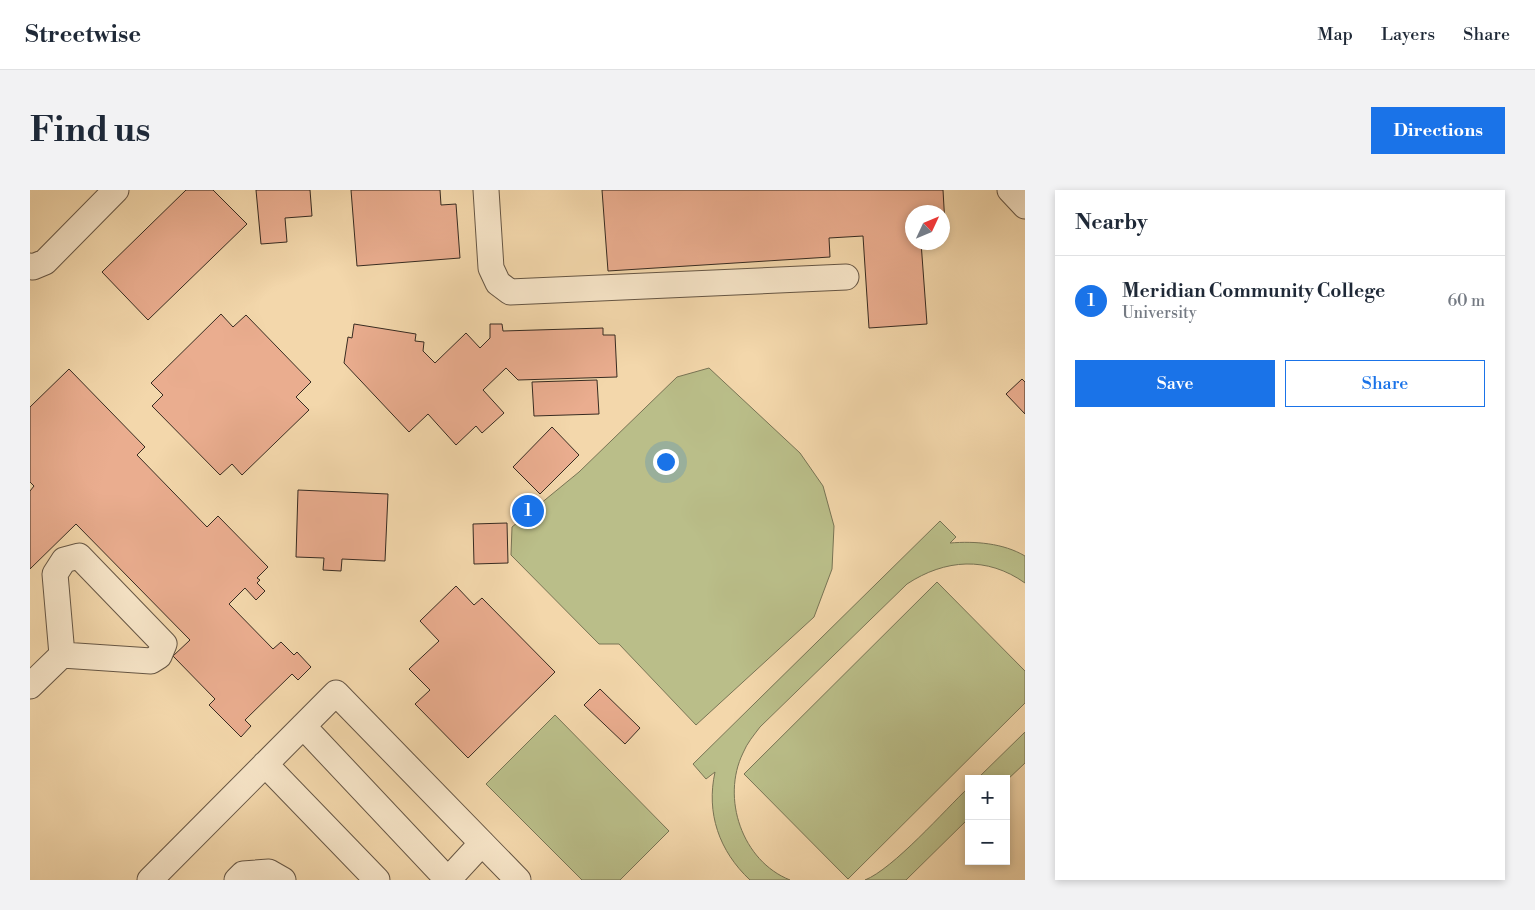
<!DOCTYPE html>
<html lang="en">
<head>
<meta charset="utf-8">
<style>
	body { margin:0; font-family:"Libre Bodoni",serif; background:#f2f2f3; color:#1f2937 }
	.controls { position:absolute; right:15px; bottom:15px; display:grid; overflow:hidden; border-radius:0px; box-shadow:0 2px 8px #0003 }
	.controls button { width:45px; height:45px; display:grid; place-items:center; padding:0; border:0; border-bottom:1px solid #e0e1e3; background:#fff; color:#1f2937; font:25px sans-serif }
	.compass { position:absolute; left:875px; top:15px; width:45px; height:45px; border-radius:50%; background:#fff; box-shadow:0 2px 8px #0003; rotate:46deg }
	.you { position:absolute; left:635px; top:271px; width:18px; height:18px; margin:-12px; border:4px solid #fff; border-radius:50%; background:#1a73e8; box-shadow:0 0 0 8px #1a73e833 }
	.badge { display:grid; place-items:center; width:32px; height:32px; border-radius:50%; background:#1a73e8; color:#fff; font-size:16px; font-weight:700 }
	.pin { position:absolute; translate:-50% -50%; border:2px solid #fff; box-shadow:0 1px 5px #0006 }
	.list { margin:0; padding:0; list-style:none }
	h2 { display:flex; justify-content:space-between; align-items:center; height:65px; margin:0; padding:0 20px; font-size:21px }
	h2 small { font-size:16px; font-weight:400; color:#747a83 }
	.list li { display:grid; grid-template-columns:32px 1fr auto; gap:15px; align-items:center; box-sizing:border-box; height:90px; padding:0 20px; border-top:1px solid #e0e1e3 }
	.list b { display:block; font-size:19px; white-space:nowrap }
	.list p { margin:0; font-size:16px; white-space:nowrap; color:#747a83 }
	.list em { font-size:16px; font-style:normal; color:#747a83 }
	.actions { display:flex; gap:10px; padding:15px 20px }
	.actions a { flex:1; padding:11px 0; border:1px solid #1a73e8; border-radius:0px; text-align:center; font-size:18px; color:#1a73e8 }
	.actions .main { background:#1a73e8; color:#fff }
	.map { position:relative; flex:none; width:995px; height:690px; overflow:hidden; border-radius:0px }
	header { display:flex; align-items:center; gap:30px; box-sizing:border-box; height:70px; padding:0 25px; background:#fff; border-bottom:1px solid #e0e1e3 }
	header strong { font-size:24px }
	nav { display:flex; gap:28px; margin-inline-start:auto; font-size:18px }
	.intro { display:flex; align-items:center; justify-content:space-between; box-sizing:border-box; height:120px; padding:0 30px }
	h1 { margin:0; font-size:35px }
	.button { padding:12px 22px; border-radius:0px; background:#1a73e8; color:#fff; font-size:18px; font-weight:700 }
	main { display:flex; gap:30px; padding:0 30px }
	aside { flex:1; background:#fff; border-radius:0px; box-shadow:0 2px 8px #0003 }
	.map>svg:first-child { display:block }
	.green { fill:#babe89; stroke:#787455 }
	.building { fill:#eaad8f; stroke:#372b21 }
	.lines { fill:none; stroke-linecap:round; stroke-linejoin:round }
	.minor-casing { stroke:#665644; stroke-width:27 }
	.minor { stroke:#f7e5c8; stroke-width:25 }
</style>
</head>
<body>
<header>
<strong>Streetwise</strong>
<nav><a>Map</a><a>Layers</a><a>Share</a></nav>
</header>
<div class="intro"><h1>Find us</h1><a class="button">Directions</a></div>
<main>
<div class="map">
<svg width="995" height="690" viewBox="0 0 995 690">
	<rect width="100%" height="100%" fill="#f3d7ab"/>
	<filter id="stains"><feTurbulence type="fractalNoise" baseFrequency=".004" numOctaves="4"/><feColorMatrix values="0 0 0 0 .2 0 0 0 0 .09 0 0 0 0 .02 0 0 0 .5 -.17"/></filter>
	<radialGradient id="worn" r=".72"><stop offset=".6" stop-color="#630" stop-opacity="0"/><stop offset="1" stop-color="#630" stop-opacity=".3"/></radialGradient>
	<path class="green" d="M679 178 770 263 793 296 804 336 802 379 784 427 666 535 589 454H569L481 365 482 337 549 282 647 187Z
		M910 331 926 347 920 353C945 351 973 353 995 366V393C957 366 915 369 877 394L730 537C724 545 717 553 713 563 691 608 712 671 760 690H720C689 661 676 623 685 582L676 589 663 574Z
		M907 392 995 481V513L818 689 714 584Z
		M525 525 639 641 590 690H552L456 594Z
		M995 542V573L976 591V589H947Z
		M939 597V628L876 690H835C863 679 915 620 939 597Z"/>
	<path class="building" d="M156 0H183L217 34 118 130 72 82Z
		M226 0H280L282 26 255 28 257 52 231 54Z
		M321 0H410L411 15 426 14 430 68 327 76Z
		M572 0H913L915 35H912V22H882V52H891L897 134 839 138 833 46 799 48 800 67 578 81Z
		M191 124 203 137 216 125 281 192 266 207 279 220 212 285 202 274 190 285 122 216 133 205 121 193Z
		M324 134 386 144 385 151 394 152 393 161 405 173 436 143 450 158 460 148V134H472L473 141 573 138V145H585L587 187 488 190 476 178 453 200 474 223 452 243 446 236 426 255 398 224 379 242 314 173 318 147 322 148Z
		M39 179 115 257 107 265 177 337 188 326 238 377 227 388 230 390 227 393 235 401 226 410 215 398 199 414 243 459 251 452 264 465 267 462 281 477 268 490 262 484 215 530 221 536 211 547 179 515 185 509 143 466 160 450 46 334 0 379V301L4 296 0 292V217Z
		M992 189 995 192V224L976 204Z
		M567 190 569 224 504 226 502 192Z
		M522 237 549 265 510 304 483 277Z
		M268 300 358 304 355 371 312 369 311 381 293 380 294 368 266 367Z
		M477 333 478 373 444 374 443 334Z
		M426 396 444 415 452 408 525 482 438 568 385 514 400 500 379 479 409 451 390 431Z
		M570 499 610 538 595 554 554 515Z"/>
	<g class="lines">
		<defs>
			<path id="minor" d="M456 0 461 78 468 93 480 102 816 87
				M980 0 995 16
				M0 76 3 77 15 72 86 0
				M0 496 32 465 121 471 129 466 134 454 49 366 34 370 25 384 32 465
				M273 536 418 690
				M235 574 347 690
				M120 690 306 503 488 690
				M207 690 213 684 239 682 253 690
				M418 690 452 653"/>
		</defs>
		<use href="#minor" class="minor-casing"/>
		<use href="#minor" class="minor"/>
	</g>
	<rect width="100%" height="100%" filter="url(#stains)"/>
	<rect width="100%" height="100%" fill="url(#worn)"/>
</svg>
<div class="controls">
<button>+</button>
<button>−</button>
</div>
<svg class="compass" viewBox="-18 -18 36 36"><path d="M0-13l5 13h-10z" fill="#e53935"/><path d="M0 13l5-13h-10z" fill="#747a83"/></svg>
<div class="you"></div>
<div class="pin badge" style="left:498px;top:321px">1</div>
</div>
<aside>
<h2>Nearby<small></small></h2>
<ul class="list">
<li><span class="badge">1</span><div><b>Meridian Community College</b><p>University</p></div><em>60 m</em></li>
</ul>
<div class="actions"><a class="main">Save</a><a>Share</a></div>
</aside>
</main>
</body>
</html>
